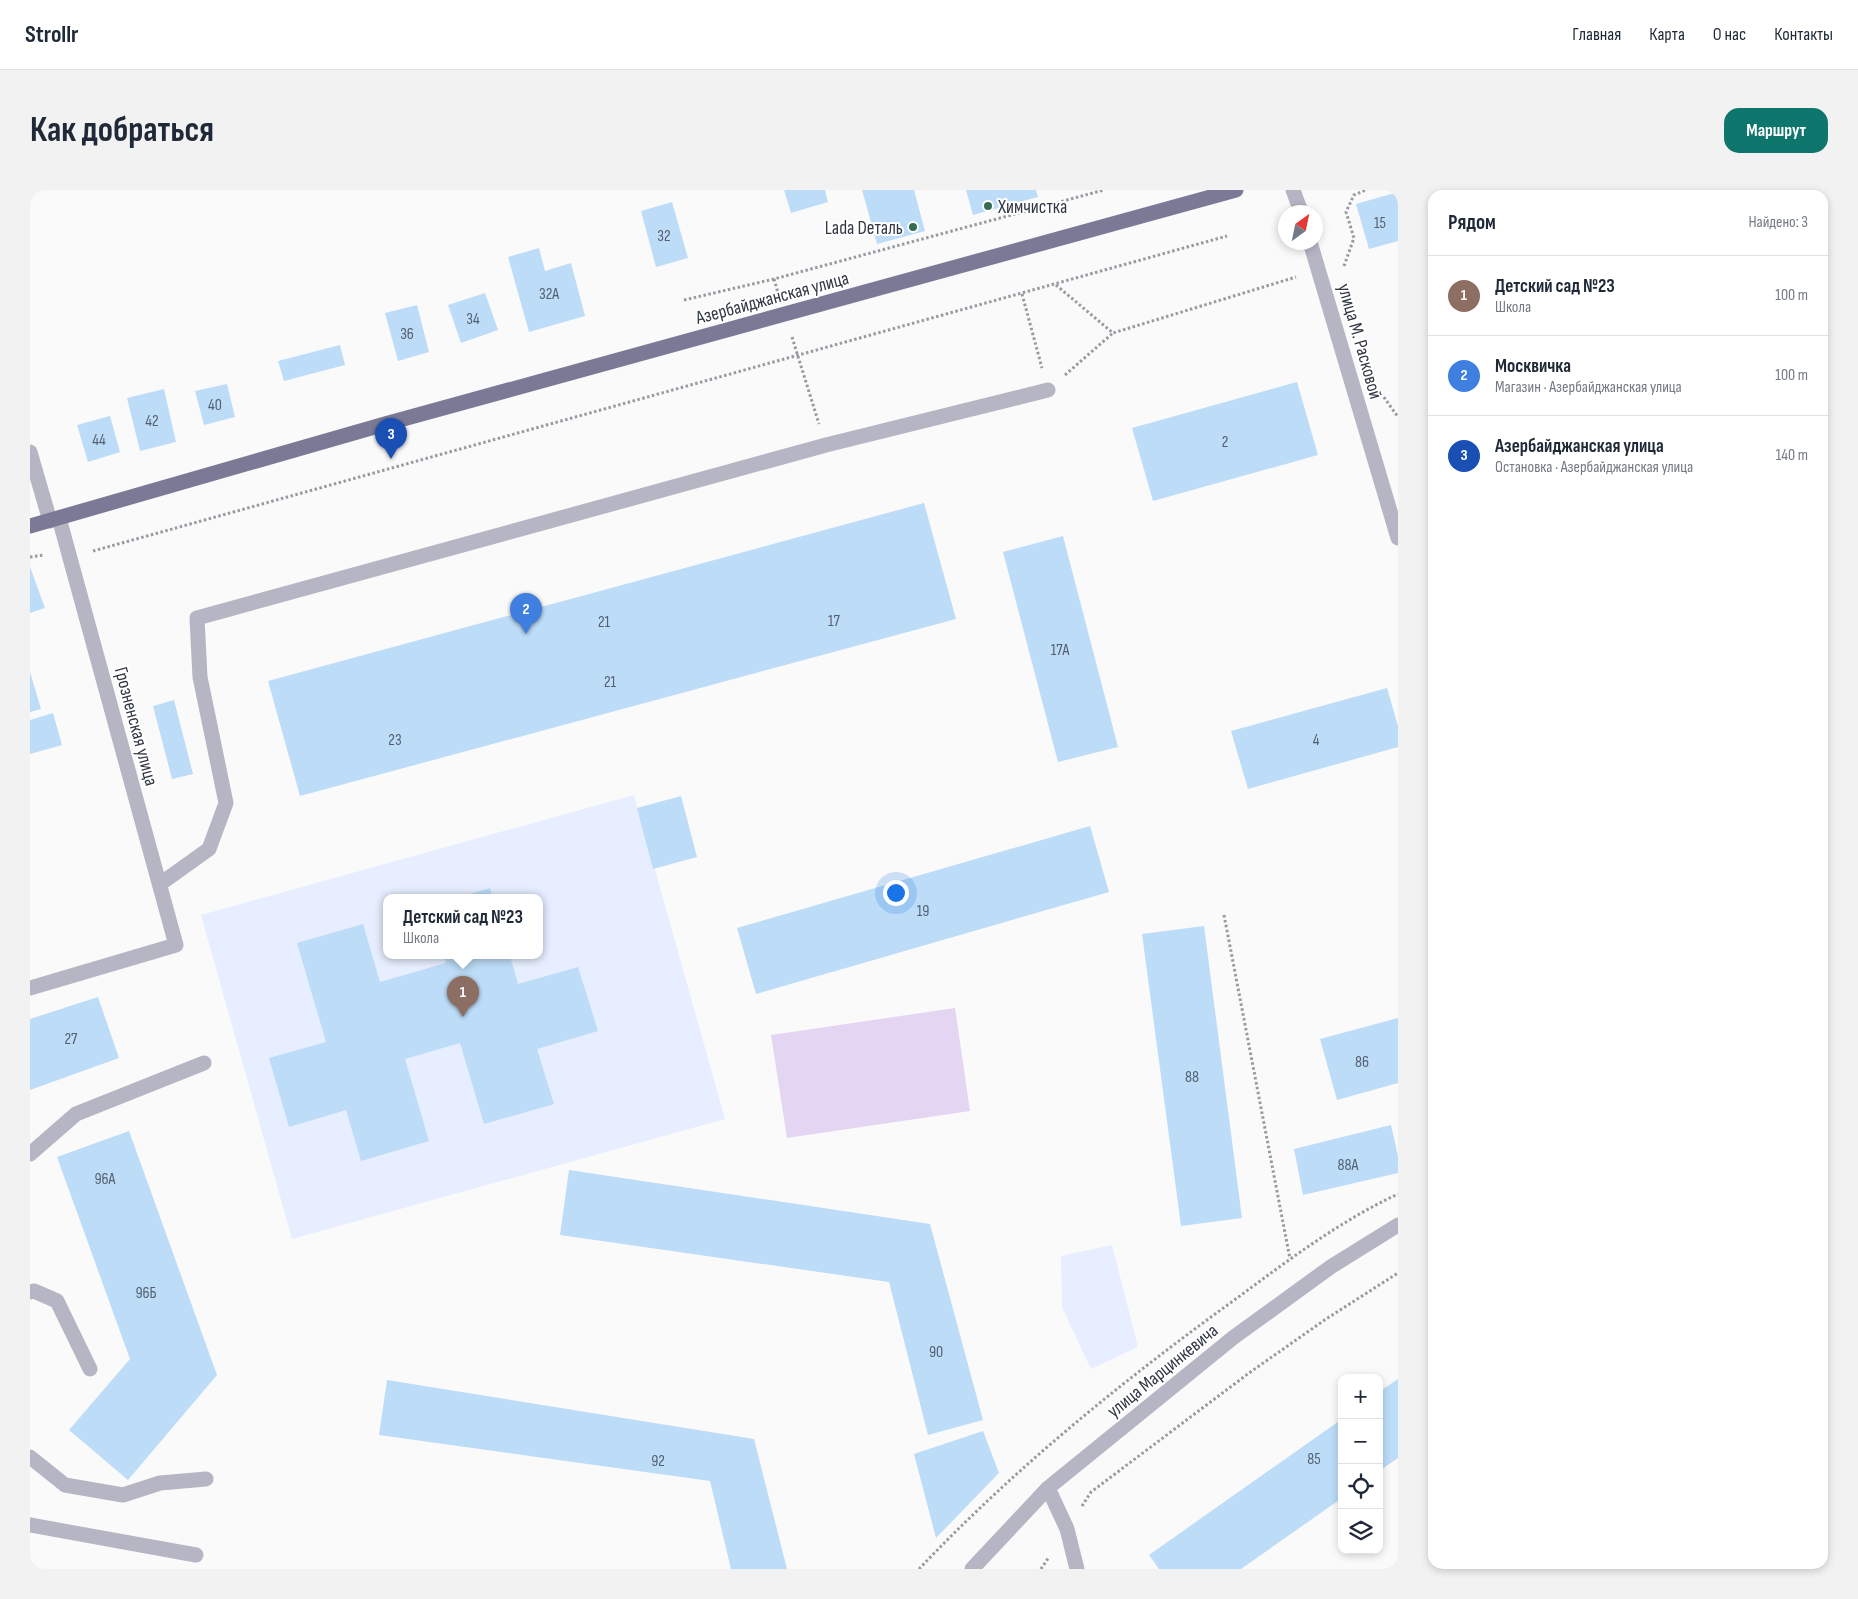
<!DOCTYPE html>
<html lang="ru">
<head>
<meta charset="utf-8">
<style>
	body { margin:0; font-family:"Sofia Sans Condensed",sans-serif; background:#f2f2f3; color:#1f2937 }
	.controls { position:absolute; right:15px; bottom:15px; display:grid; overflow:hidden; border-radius:10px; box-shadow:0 2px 8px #0003 }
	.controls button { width:45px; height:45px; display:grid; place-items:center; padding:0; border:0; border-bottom:1px solid #e0e1e3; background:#fff; color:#1f2937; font:25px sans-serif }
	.compass { position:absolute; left:1248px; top:15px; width:45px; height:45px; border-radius:50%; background:#fff; box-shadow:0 2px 8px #0003; rotate:33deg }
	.you { position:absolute; left:865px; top:702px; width:18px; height:18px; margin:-12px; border:4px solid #fff; border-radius:50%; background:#1a73e8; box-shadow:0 0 0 8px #1a73e833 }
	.badge { display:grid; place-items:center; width:32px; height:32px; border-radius:50%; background:#0f766e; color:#fff; font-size:16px; font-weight:700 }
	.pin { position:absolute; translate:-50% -41px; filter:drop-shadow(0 1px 2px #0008) }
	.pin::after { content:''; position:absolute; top:26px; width:18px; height:15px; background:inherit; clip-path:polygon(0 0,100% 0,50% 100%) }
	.popup { position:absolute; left:353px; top:704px; width:160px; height:65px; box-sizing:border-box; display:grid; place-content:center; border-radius:10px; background:#fff; filter:drop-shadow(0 1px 4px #0005); font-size:16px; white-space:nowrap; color:#747a83 }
	.popup b { font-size:19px; color:#1f2937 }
	.popup::after { content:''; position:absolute; left:50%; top:100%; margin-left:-10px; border:10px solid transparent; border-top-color:#fff }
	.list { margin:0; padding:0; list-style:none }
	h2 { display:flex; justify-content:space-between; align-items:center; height:65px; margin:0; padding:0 20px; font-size:21px }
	h2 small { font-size:16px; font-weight:400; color:#747a83 }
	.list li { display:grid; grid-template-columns:32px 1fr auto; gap:15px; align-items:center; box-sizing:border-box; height:80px; padding:0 20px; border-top:1px solid #e0e1e3 }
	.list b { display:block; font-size:19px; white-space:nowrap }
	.list p { margin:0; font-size:16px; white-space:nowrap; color:#747a83 }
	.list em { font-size:16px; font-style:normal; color:#747a83 }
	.icon { flex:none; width:28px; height:28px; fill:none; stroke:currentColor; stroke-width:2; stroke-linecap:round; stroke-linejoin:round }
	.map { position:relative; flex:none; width:1368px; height:1379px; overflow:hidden; border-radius:15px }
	header { display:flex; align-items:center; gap:30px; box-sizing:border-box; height:70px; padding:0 25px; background:#fff; border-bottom:1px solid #e0e1e3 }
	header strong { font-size:24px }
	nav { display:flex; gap:28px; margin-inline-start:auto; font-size:18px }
	.intro { display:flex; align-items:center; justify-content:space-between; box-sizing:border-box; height:120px; padding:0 30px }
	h1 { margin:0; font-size:35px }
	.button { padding:12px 22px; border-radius:15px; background:#0f766e; color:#fff; font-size:18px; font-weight:700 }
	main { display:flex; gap:30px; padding:0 30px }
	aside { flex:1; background:#fff; border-radius:15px; box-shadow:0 2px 8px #0003 }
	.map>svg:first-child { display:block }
	.built { fill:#e6eeff; fill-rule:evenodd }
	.green { fill:#e4d6f2 }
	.building { fill:#bddcf7 }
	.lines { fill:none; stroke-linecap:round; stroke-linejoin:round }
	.path { stroke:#989aa1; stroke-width:3; stroke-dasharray:2.5 2.5; stroke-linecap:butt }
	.minor { stroke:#b5b5c4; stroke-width:15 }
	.major { stroke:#7b7a96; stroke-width:15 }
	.poi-dot { fill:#346d54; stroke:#fff; stroke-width:2 }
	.labels { text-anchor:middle; stroke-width:4; stroke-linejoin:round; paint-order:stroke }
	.number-label { font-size:16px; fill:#546072 }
	.poi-label { font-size:19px; fill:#313745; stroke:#fff; text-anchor:start }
	.street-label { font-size:19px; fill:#313745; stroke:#fff }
</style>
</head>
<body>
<header>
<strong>Strollr</strong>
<nav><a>Главная</a><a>Карта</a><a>О нас</a><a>Контакты</a></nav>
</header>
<div class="intro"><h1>Как добраться</h1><a class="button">Маршрут</a></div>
<main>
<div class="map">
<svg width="1368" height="1379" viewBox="0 0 1368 1379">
	<rect width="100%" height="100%" fill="#fafafa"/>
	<path class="built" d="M604 605 695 929 262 1049 171 725ZM357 708H509V766H357Z
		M1082 1055 1108 1157 1061 1179 1032 1117 1031 1066Z"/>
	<path class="green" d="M925 818 940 921 757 948 741 845Z"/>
	<path class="building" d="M754 0H795L798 12 761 23Z
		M832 0H884L895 41 847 54Z
		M936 0H1006L1008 7 943 25Z
		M1368 2V51L1339 59 1326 14Z
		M642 12 658 68 626 77 611 21Z
		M509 58 515 81 541 73 555 126 499 142 478 67Z
		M455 103 468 140 431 153 418 115Z
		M387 115 399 162 368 171 355 123Z
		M310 155 315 175 254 191 248 171Z
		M1267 192 1288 265 1123 311 1102 238Z
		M197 194 205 227 174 235 165 201Z
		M134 199 146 252 110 261 97 208Z
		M80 226 90 262 58 272 47 235Z
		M894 313 926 429 270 606 238 491Z
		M1033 346 1088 557 1028 572 973 362Z
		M0 377 15 418 0 423Z
		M0 482 11 519 0 522Z
		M1357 498 1368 536V557L1218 599 1201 541Z
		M144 510 163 584 142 589 123 516Z
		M23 523 32 555 0 564V530Z
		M651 606 667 667 623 679 607 618Z
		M1060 636 1079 702 726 804 707 738Z
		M460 698 463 708H426Z
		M333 734 350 792 416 773 414 766H480L488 794 548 777 568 841 507 859 524 914 454 934 430 853 375 869 399 951 331 971 316 920 259 937 239 868 296 852 267 753Z
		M1174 736 1212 1028 1151 1036 1112 744Z
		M68 807 89 868 0 900V829Z
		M1368 828V893L1307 910 1290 849Z
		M1361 935 1368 966V983L1273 1005 1264 959Z
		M99 941 187 1185 98 1290 39 1240 100 1169 27 967Z
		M539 980 900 1034 953 1230 898 1245 859 1092 530 1045Z
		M1368 1189V1268L1349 1281V1202Z
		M357 1190 724 1249 757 1379H701L680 1291 349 1245Z
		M1312 1229V1308L1211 1379H1129L1119 1365Z
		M953 1241 969 1283 906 1348 884 1264Z"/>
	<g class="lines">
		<path class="path" d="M1314 76 1324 48 1316 22 1324 5 1336 0
			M744 89 748 103
			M1026 95 1083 143 1266 87
			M992 104 1012 178
			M654 110 744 89 1074 0
			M762 147 789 234
			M1035 185 1083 143
			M1351 203 1368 227
			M63 361 1197 46
			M0 367 14 365
			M1194 725 1260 1069
			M1052 1316 1061 1302 1219 1183 1296 1129 1368 1083
			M889 1379C984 1279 1091 1192 1203 1111 1256 1072 1308 1032 1368 1004
			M1011 1379 1019 1367"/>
		<path class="minor" d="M1263 0 1271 22
			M1280 52 1368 348
			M0 262 20 331
			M130 694 179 659 196 613 170 487 167 428 796 255 1018 200
			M0 798 146 755 29 328
			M0 964 46 924 174 873
			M0 1102 4 1101 27 1111 60 1179
			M0 1267 35 1295 93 1305 130 1293 176 1289
			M1018 1298 1037 1339 1047 1379
			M0 1335 166 1365
			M942 1379 1018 1298 1204 1147 1302 1076 1368 1035"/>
		<path class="major" d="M0 336 355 234 1206 0"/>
	</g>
	<g class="poi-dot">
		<circle cx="958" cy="16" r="5"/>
		<circle cx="883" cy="37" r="5"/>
	</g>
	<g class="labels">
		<g class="number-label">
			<text x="1350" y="38">15</text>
			<text x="634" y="51">32</text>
			<text x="519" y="109">32А</text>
			<text x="443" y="134">34</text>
			<text x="377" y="149">36</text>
			<text x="185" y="220">40</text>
			<text x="122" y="236">42</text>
			<text x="69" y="255">44</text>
			<text x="1195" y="257">2</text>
			<text x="804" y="436">17</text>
			<text x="574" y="437">21</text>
			<text x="1030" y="465">17А</text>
			<text x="580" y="497">21</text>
			<text x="365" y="555">23</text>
			<text x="1286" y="555">4</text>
			<text x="893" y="726">19</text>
			<text x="41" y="854">27</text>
			<text x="1332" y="877">86</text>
			<text x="1162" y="892">88</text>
			<text x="1318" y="980">88А</text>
			<text x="75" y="994">96А</text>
			<text x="116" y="1108">96Б</text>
			<text x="906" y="1167">90</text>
			<text x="1284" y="1274">85</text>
			<text x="628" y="1276">92</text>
		</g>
		<g class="poi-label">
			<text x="968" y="23">Химчистка</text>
			<text x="873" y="44" text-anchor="end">Lada Dеталь</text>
		</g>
		<g class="street-label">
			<text transform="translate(742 107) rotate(-15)" y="7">Азербайджанская улица</text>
			<text transform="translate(1331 151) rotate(74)" y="7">улица М. Расковой</text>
			<text transform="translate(107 536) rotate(75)" y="7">Грозненская улица</text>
			<text transform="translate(1132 1180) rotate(-39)" y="7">улица Марцинкевича</text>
		</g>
	</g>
</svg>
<div class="controls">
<button>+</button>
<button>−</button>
<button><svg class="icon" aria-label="locate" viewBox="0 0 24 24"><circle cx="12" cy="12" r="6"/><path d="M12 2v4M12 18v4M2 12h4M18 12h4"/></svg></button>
<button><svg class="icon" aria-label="layers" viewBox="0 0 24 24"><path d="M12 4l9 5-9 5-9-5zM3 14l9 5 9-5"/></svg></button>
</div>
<svg class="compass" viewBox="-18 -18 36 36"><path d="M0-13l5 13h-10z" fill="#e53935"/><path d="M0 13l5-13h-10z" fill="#747a83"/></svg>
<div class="you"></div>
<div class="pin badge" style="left:433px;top:827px;background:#8d6e63">1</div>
<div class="popup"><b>Детский сад №23</b>Школа</div>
<div class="pin badge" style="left:496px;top:444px;background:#3f7fe0">2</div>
<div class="pin badge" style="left:361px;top:269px;background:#1a4fb4">3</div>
</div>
<aside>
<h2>Рядом<small>Найдено: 3</small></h2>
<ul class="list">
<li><span class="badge" style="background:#8d6e63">1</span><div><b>Детский сад №23</b><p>Школа</p></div><em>100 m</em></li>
<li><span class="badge" style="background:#3f7fe0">2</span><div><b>Москвичка</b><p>Магазин · Азербайджанская улица</p></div><em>100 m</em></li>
<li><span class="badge" style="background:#1a4fb4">3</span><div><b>Азербайджанская улица</b><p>Остановка · Азербайджанская улица</p></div><em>140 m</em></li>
</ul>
</aside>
</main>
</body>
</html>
